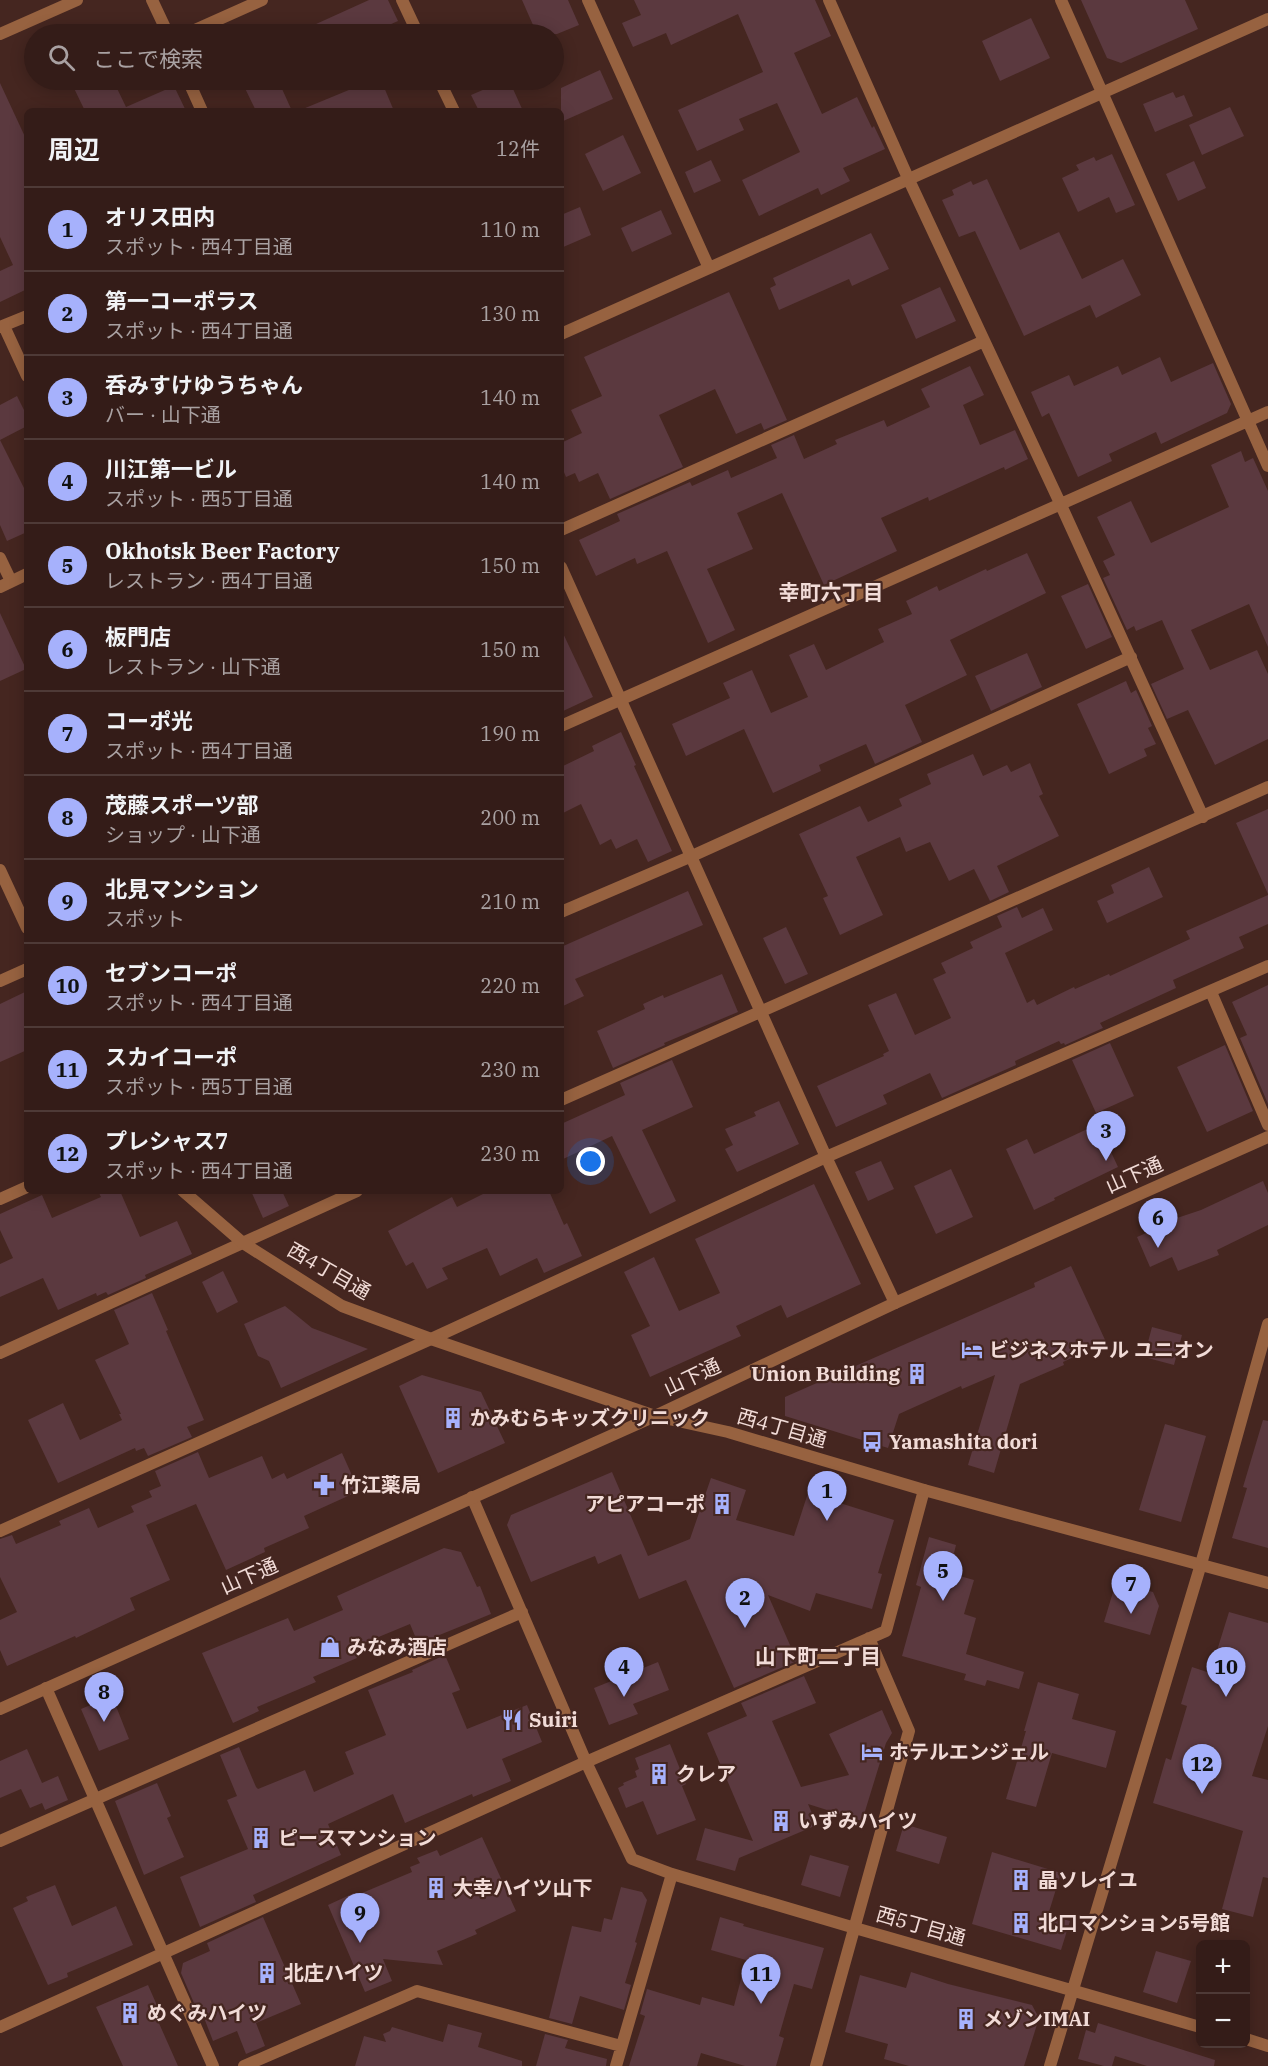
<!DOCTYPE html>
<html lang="ja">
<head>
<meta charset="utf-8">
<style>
	body { margin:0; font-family:"IBM Plex Serif","Noto Sans JP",serif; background:#3c2521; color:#f1f3f6 }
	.controls { position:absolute; right:18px; bottom:18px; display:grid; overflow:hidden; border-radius:9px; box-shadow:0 3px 15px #0003 }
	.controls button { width:54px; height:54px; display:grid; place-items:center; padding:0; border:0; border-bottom:2px solid #4e3a37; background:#341c18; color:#f1f3f6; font:30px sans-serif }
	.you { position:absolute; left:591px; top:1162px; width:21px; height:21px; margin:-15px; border:4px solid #fff; border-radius:50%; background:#1a73e8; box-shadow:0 0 0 9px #1a73e833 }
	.badge { display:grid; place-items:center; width:39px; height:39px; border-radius:50%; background:#a6b1fc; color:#111; font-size:20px; font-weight:700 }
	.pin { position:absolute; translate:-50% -50px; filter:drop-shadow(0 2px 3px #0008) }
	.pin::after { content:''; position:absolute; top:32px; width:21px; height:18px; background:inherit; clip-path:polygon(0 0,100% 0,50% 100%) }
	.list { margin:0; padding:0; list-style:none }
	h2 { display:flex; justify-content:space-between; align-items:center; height:78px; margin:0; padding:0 24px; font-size:26px }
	h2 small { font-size:20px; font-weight:400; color:#a9a1a2 }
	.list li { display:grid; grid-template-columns:39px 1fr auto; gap:18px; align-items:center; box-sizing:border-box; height:84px; padding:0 24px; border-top:2px solid #4e3a37 }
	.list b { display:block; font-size:22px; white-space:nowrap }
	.list p { margin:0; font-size:20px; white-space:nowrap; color:#a9a1a2 }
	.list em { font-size:20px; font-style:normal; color:#a9a1a2 }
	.icon { flex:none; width:33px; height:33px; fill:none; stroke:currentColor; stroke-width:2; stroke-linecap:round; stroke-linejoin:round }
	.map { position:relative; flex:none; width:1268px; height:2066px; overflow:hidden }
	.search { position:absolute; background:#341c18; box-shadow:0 3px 15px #0003; left:24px; top:24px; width:540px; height:66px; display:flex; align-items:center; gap:15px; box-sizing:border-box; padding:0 21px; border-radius:33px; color:#a9a1a2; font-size:22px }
	.panel { position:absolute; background:#341c18; box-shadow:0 3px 15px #0003; left:24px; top:108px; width:540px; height:1086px; border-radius:9px }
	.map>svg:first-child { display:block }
	.building { fill:#5b393f }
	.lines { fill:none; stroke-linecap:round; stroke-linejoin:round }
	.service { stroke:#976240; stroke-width:12 }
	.minor { stroke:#976240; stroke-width:12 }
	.tertiary { stroke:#976240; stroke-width:12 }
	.labels { text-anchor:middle; stroke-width:4.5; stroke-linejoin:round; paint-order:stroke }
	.street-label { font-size:20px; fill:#f1dbd7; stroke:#452620 }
	.poi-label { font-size:20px; font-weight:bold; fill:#f1dbd7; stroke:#452620; text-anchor:start }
	.neighbourhood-label { font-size:21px; font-weight:bold; fill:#f1dbd7; stroke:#452620 }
</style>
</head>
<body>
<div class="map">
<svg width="1268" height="2066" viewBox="0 0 1268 2066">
	<rect width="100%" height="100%" fill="#452620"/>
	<path class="building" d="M369 0H388L398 21 369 34H294Z
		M522 0H568L579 25 557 34H537Z
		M634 0H815L831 36 794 53 822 114 857 97 872 128 874 126 885 149 843 168 850 181 821 195 818 188 759 216 742 180 800 152 777 103 739 119 744 130 697 151 678 110 763 72 738 14 671 45 666 33 633 47 622 23 641 15Z
		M1081 0H1185L1198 29 1121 63 1107 58Z
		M1031 18 1050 58 1000 81 982 41Z
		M600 70 613 99 561 122V88Z
		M70 80H113L126 107 174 86 186 111H85Z
		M241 80H278L292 111H256Z
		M373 80H381L394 111H298Z
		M506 80H509L523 111H479L471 95Z
		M0 83 27 141V295L25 290 0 302V271L13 265 0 237Z
		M1173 92 1176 98 1184 95 1193 116 1155 132 1143 104Z
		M1230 107 1244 136 1202 155 1189 125Z
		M623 135 641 173 603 191 585 154Z
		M1112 154 1135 205 1116 213 1109 197 1078 212 1062 178 1079 170 1076 165 1094 157 1096 161Z
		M711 160 721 181 694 193 685 172Z
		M1194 161 1206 188 1178 201 1166 174Z
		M987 179 1020 250 1059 232 1082 279 1123 259 1141 295 1096 318 1090 305 1024 336 975 231 959 237 942 200 954 195 952 190 971 181 973 185Z
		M580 207 591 235 561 248V215Z
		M661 210 672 234 632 252 621 228Z
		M871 233 889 269 852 286 849 279 779 310 770 288 776 285 773 278Z
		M940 287 956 321 916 339 901 305Z
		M729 292 787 420 764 430 761 423 736 434 715 389 659 415 683 467 610 499 598 473 579 482 575 473 566 477 561 465V443L582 433 571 410 602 396 584 357Z
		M1160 357 1171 382 1213 363 1231 404 1227 413 1161 444 1156 432 1109 454 1112 461 1078 477 1049 413 1042 417 1031 392 1069 375 1074 386 1118 366 1122 375Z
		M970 366 984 395 963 405 980 445 1015 430 1028 459 1005 470 1004 467 929 501 928 497 881 518 897 551 824 585 782 493 737 513 753 549 707 569 735 630 708 643 667 551 637 564 635 558 596 576 579 540 620 521 617 514 690 482 692 486 728 470 731 478 777 458 771 445 794 435 804 459 837 444 835 440 884 420 887 427 930 407 921 389Z
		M17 396 27 416V426L0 440 27 494V532L7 541 0 525V405Z
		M1241 451 1245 462 1253 458 1268 491V647L1249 604 1191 630 1210 670 1257 650 1268 674V739L1215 765 1188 710 1167 719 1151 684 1184 669 1162 620 1136 631 1134 626 1127 630 1103 578 1110 575 1103 561 1115 555 1097 517 1131 501 1151 543 1229 507 1211 465Z
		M1027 553 1046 593 950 640 967 675 905 705 922 742 875 764 866 744 819 765 821 771 773 793 744 729 686 756 672 724 730 698 723 683 752 670 771 713 808 697 789 655 814 644 826 670 884 642 878 629 912 614 906 601 937 586 939 591 986 569 987 571Z
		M1088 584 1112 637 1086 649 1061 596Z
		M0 613 26 669 0 681Z
		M561 629 593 697 561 712Z
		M1027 653 1042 687 991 711 975 676Z
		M1126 681 1131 693 1136 690 1152 726 1148 728 1156 744 1144 749 1147 756 1109 774 1077 704Z
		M621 732 636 765 634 766 672 851 648 862 637 839 616 849 611 839 600 845 581 804 561 814V767L594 751 592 746Z
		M973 754 983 776 1007 765 1011 772 1030 763 1043 794 1039 796 1059 836 997 866 1009 892 990 901 974 869 949 881 930 842 906 852 900 837 856 857 883 915 840 935 823 898 828 896 799 834 860 806 868 822 902 806 899 799 931 784 927 774Z
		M1268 809V894L1236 823Z
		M1149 867 1163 897 1107 923 1097 901 1114 893 1111 885Z
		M688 891 703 925 575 979 584 996 561 1007V947Z
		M1268 895V924L1239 937 1244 948 1173 980 1176 988 1100 1023 1103 1028 1065 1045 1064 1043 1061 1044 1059 1041 1015 1061 1016 1065 942 1098 930 1073 883 1095 887 1104 836 1127 817 1086 884 1056 883 1054 889 1051 868 1005 896 993 915 1035 951 1018 933 979 946 973 941 963 973 948 970 942 1002 927 997 916 1017 907 1022 918 1043 908 1053 930 1005 953 1027 1003 1034 999 1037 1005 1074 987 1075 989 1109 974 1110 976 1190 939 1186 931Z
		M786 927 808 974 785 984 763 938Z
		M722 974 738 1012 664 1043 665 1045 613 1068 597 1031 645 1009 643 1004 663 995 664 998Z
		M1268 985V1104L1240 1038 1247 1035 1232 1002Z
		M27 991V1050L0 1062V1004Z
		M1110 1043 1134 1096 1096 1113 1072 1060Z
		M1225 1045 1253 1111 1207 1132 1177 1067Z
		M672 1060 693 1107 642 1130 676 1201 650 1214 612 1136 561 1160V1124L625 1095 620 1083Z
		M779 1101 799 1144 737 1172 725 1149 733 1145 725 1129 756 1116 754 1112Z
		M1098 1124 1118 1167 1054 1198 1055 1200 1034 1210 1006 1149 1027 1139 1034 1154Z
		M881 1161 894 1189 868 1201 855 1172Z
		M951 1169 973 1217 936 1234 914 1186Z
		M1263 1181 1268 1193V1225L1217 1250 1219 1255 1178 1271 1172 1257 1150 1267 1137 1237 1169 1223 1168 1221 1201 1210Z
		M814 1184 861 1284 787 1318 781 1305 736 1326 741 1336 650 1377 631 1335 650 1326 624 1272 654 1257 679 1311 720 1293 695 1239Z
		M98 1191H120L140 1237 177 1221 192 1254 145 1275 146 1278 108 1295 106 1292 97 1296 96 1293 58 1310 43 1278 0 1297V1264L13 1258 0 1230V1214L42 1195 52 1218 101 1197Z
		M251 1191H282L289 1206 263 1218Z
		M489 1191H549L564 1225 567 1223 582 1256 544 1273 537 1258 500 1276 487 1248 442 1268 448 1279 427 1289 413 1262 406 1266 388 1231 452 1197 457 1207Z
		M1071 1266 1106 1342 1063 1362 1064 1365 1020 1384 994 1473 968 1465 995 1375 962 1389 961 1386 899 1414 888 1448 785 1416V1397L1035 1287 1034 1283Z
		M223 1271 238 1302 217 1313 202 1282Z
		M152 1293 168 1330 166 1331 204 1420 187 1427 192 1437 148 1456 144 1448 136 1451 135 1448 58 1483 28 1420 63 1403 80 1440 122 1420 119 1414H121L95 1360 129 1344 114 1310Z
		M285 1306 312 1328 368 1349 281 1388 269 1361 258 1356 244 1324Z
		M1152 1327 1182 1335 1174 1365 1144 1357Z
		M422 1375 481 1392 505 1443 438 1473 399 1386Z
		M1263 1420 1268 1421V1548L1232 1538 1247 1488 1243 1487Z
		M1165 1424 1206 1436 1181 1522 1139 1510Z
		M198 1452 209 1478 262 1456 272 1479 284 1473 287 1479 342 1453 359 1491 304 1516 309 1528 264 1548 265 1552 226 1570 196 1504 146 1525 170 1580 130 1598 135 1610 76 1638 75 1636 7 1666 0 1650V1620L17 1612 0 1577V1539L12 1535 16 1544 61 1525 59 1521 89 1508 98 1528 134 1512 131 1506 152 1497 149 1491 161 1486 155 1471Z
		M612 1472 648 1556 690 1539 711 1478 746 1490 736 1520 794 1536 808 1493 894 1520 878 1573 882 1574 872 1609 816 1593 810 1611 768 1595 797 1661 734 1688 686 1580 639 1599 621 1554 598 1564 595 1556 531 1582 507 1525 511 1515Z
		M929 1537 956 1545 949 1573 974 1580 964 1614 976 1618 966 1654 1024 1672 1019 1689 987 1680 985 1686 964 1680 966 1674 902 1656 921 1587 916 1585Z
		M444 1548 461 1552 477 1587 480 1586 491 1614 437 1636 439 1639 420 1648 410 1624 352 1648 357 1658 313 1677 316 1682 257 1707 259 1711 233 1723 202 1653 288 1618 294 1631 343 1610 337 1596Z
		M1116 1582 1153 1592 1159 1606 1150 1635 1104 1622Z
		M1229 1612 1268 1623V1726L1252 1776 1268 1780V1878L1263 1877 1253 1917 1222 1909 1243 1831 1153 1803 1166 1758 1171 1760 1187 1706 1181 1704 1192 1667 1210 1673Z
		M445 1655 460 1690 452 1693 467 1729 527 1705 542 1742 502 1759 511 1781 473 1797 472 1794 405 1823 393 1794 328 1824 341 1855 253 1895 256 1902 200 1927 180 1877 248 1849 227 1800 237 1796 220 1755 239 1747 256 1787 258 1789 305 1770 314 1792 354 1774 345 1752 386 1735 368 1690 413 1672 412 1670Z
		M658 1662 669 1690 633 1704 638 1714 609 1725 594 1688Z
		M804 1676 816 1703 772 1721 801 1787 849 1775 829 1734 882 1710 892 1733 886 1743 862 1821 808 1804 817 1825 739 1858 735 1871 696 1860 705 1828 753 1841 707 1733 747 1716 741 1703Z
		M1038 1682 1079 1694 1072 1719 1116 1731 1106 1768 1052 1753 1036 1807 1006 1799 1026 1731H1024Z
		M112 1696 129 1739 99 1751 81 1709Z
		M670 1744 686 1784 682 1786 696 1820 657 1835 643 1801 626 1808 618 1788 624 1785 623 1783 637 1777 635 1771 639 1769 635 1758Z
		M27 1749 42 1783 58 1776 68 1800 45 1810 42 1803 30 1808 21 1789 0 1798V1761Z
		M157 1783 171 1816 167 1818 184 1857 144 1875 115 1801Z
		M904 1824 947 1837 939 1864 896 1851Z
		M482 1837 516 1911 475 1930 477 1934 437 1951 443 1965 383 1959 392 1981 365 1992 328 1905 354 1893 355 1896 412 1872 410 1867 420 1863 417 1858 437 1850 440 1856Z
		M992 1852 1061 1873 1048 1915 1070 1921 1061 1950 972 1924Z
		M810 1855 849 1866 840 1897 801 1885Z
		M55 1885 72 1926 116 1906 133 1945 67 1973 68 1977 48 1985 13 1908 28 1901 26 1897Z
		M621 1887 642 1892 647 1900 635 1942 637 1943 625 1983 631 1985 624 2010 580 1996 572 2024 549 2018 572 1926 601 1932 604 1918 612 1920Z
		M263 1917 301 2004 256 2023 265 2046 246 2054 237 2031 213 2041 201 2010H197L181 1973 183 1963 210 1951 207 1943Z
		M720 1917 744 1924 743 1926 824 1948 812 1989 794 1984 779 2036 784 2038 776 2066H745L701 2053 697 2066H629L645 2016 640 2014 647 1989 700 2005 702 1997 734 2006 746 1960 711 1950Z
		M1156 1951 1191 1961 1177 2003 1143 1992Z
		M911 1972 948 1984 1032 2005 1039 2018 1024 2066H909L884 2059 888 2044 845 2032 860 1975 906 1988Z
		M148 1985 163 2019 158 2021 178 2066H123L96 2007Z
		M1098 2023 1215 2060 1214 2066H1147L1115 2056 1112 2066H1104L1078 2059 1086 2030 1095 2033Z
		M448 2024 482 2033 478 2047 522 2061V2066H355L364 2036 386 2042 383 2034 390 2031 392 2027 443 2042Z
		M545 2034 568 2040 565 2048 607 2059 606 2066H536Z"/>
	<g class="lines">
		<path class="service" d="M0 558 11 581"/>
		<path class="minor" d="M152 0 168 34
			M402 0 418 34
			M588 0 709 268
			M829 0 908 178 1060 503 1203 817
			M1061 0 1268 466
			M0 34 77 0
			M186 34 262 0
			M188 80 202 111
			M439 80 454 111
			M4 326 27 376
			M0 327 27 316
			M561 334 1268 19
			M561 530 984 341
			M561 567 826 1157 895 1303
			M0 587 27 574
			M561 726 1268 412
			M561 912 692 856 1131 657
			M0 981 27 969
			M1211 992 1268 1125
			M561 1100 1268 787
			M0 1199 27 1187
			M0 1353 357 1191
			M472 1497 586 1762 632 1859 672 1874 855 1928 1200 2027
			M0 1531 431 1339 826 1157 1268 966
			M46 1688 213 2066
			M0 1841 522 1612
			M0 2027 586 1762 886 1631 924 1490
			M1246 2039 1268 2046
			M244 2066 417 1991 621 2046
			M616 2066 672 1874
			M816 2066 909 1731 869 1638
			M1050 2066 1201 1564 1268 1324"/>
		<path class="tertiary" d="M0 870 27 928
			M183 1191 243 1243 342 1306 431 1339 655 1416 728 1432 924 1490 1268 1583
			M0 1709 655 1416 895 1303 1268 1137"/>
	</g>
	<defs>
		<symbol id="hotel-bare" viewBox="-9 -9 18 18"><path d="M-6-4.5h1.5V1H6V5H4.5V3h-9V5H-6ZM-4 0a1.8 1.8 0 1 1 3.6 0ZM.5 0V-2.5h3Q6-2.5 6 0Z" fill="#a6b1fc" stroke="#452620" stroke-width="2.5" paint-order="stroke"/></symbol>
		<symbol id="building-bare" viewBox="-9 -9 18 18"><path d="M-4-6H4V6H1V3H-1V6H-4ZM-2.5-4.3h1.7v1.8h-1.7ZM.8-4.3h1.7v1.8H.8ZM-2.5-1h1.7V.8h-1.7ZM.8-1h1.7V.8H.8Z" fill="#a6b1fc" stroke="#452620" stroke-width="2.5" paint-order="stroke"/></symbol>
		<symbol id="bus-bare" viewBox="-9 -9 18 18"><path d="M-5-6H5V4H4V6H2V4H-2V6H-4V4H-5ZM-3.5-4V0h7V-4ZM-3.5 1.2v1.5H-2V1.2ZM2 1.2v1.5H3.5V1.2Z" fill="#a6b1fc" stroke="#452620" stroke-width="2.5" paint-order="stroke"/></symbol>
		<symbol id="pharmacy-bare" viewBox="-9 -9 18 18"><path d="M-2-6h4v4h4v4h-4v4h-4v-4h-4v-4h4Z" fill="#a6b1fc" stroke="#452620" stroke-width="2.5" paint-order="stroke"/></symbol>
		<symbol id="shop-bare" viewBox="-9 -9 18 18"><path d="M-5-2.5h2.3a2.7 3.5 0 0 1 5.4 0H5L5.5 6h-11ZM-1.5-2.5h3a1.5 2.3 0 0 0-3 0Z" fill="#a6b1fc" stroke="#452620" stroke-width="2.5" paint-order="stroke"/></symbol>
		<symbol id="restaurant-bare" viewBox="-9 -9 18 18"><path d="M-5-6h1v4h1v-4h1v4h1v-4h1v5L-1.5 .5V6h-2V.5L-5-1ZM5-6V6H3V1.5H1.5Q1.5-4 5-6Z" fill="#a6b1fc" stroke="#452620" stroke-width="2.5" paint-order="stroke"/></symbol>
	</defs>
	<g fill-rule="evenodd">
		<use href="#hotel-bare" x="957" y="1335" width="30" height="30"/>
		<use href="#building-bare" x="902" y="1359" width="30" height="30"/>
		<use href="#building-bare" x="438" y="1403" width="30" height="30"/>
		<use href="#bus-bare" x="857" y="1427" width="30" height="30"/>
		<use href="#pharmacy-bare" x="309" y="1470" width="30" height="30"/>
		<use href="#building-bare" x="707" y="1489" width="30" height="30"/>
		<use href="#shop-bare" x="315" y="1632" width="30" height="30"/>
		<use href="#restaurant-bare" x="497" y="1705" width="30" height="30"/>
		<use href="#hotel-bare" x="857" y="1737" width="30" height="30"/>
		<use href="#building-bare" x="644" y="1759" width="30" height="30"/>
		<use href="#building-bare" x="766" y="1806" width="30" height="30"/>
		<use href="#building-bare" x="246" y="1823" width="30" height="30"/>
		<use href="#building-bare" x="1006" y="1865" width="30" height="30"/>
		<use href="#building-bare" x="421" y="1873" width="30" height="30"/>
		<use href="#building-bare" x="1006" y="1908" width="30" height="30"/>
		<use href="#building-bare" x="252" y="1958" width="30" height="30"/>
		<use href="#building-bare" x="115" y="1998" width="30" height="30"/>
		<use href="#building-bare" x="951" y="2004" width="30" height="30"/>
	</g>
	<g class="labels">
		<g class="street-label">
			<text transform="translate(1134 1175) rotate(-24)" y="7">山下通</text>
			<text transform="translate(329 1271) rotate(30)" y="7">西4丁目通</text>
			<text transform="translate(692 1377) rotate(-25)" y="7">山下通</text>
			<text transform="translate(782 1428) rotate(16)" y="7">西4丁目通</text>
			<text transform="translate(249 1576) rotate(-24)" y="7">山下通</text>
			<text transform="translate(921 1926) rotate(16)" y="7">西5丁目通</text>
		</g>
		<g class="poi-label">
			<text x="989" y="1357">ビジネスホテル ユニオン</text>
			<text x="900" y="1381" text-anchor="end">Union Building</text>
			<text x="470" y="1425">かみむらキッズクリニック</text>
			<text x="889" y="1449">Yamashita dori</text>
			<text x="341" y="1492">竹江薬局</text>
			<text x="705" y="1511" text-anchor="end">アピアコーポ</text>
			<text x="347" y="1654">みなみ酒店</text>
			<text x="529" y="1727">Suiri</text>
			<text x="889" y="1759">ホテルエンジェル</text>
			<text x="676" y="1781">クレア</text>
			<text x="798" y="1828">いずみハイツ</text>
			<text x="278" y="1845">ピースマンション</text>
			<text x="1038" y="1887">晶ソレイユ</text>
			<text x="453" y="1895">大幸ハイツ山下</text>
			<text x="1038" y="1930">北口マンション5号館</text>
			<text x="284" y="1980">北庄ハイツ</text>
			<text x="147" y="2020">めぐみハイツ</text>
			<text x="983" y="2026">メゾンIMAI</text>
		</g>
		<g class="neighbourhood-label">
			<text x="831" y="600">幸町六丁目</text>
			<text x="818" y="1664">山下町二丁目</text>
		</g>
	</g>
</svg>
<div class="controls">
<button>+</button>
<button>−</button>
</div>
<div class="you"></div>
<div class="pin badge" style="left:827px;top:1521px">1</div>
<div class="pin badge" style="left:745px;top:1628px">2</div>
<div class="pin badge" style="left:1106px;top:1161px">3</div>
<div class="pin badge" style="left:624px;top:1697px">4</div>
<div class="pin badge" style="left:943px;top:1601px">5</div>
<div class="pin badge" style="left:1158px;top:1248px">6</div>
<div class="pin badge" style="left:1131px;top:1614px">7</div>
<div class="pin badge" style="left:104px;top:1722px">8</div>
<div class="pin badge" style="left:360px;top:1943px">9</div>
<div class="pin badge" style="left:1226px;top:1697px">10</div>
<div class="pin badge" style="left:761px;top:2004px">11</div>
<div class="pin badge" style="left:1202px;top:1794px">12</div>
<div class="search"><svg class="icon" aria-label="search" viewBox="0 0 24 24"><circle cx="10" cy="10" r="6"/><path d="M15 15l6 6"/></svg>ここで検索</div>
<section class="panel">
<h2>周辺<small>12件</small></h2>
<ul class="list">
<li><span class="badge">1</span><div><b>オリス田内</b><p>スポット · 西4丁目通</p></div><em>110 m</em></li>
<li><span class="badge">2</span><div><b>第一コーポラス</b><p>スポット · 西4丁目通</p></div><em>130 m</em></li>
<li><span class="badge">3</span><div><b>呑みすけゆうちゃん</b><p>バー · 山下通</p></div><em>140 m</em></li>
<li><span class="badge">4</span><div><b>川江第一ビル</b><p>スポット · 西5丁目通</p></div><em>140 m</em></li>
<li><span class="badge">5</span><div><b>Okhotsk Beer Factory</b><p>レストラン · 西4丁目通</p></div><em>150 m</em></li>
<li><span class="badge">6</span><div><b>板門店</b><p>レストラン · 山下通</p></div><em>150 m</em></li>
<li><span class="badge">7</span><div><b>コーポ光</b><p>スポット · 西4丁目通</p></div><em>190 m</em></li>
<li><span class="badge">8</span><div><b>茂藤スポーツ部</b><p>ショップ · 山下通</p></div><em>200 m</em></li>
<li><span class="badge">9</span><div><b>北見マンション</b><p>スポット</p></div><em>210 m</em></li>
<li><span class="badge">10</span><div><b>セブンコーポ</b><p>スポット · 西4丁目通</p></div><em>220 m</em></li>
<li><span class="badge">11</span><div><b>スカイコーポ</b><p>スポット · 西5丁目通</p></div><em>230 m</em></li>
<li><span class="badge">12</span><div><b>プレシャス7</b><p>スポット · 西4丁目通</p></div><em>230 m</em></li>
</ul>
</section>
</div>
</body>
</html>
